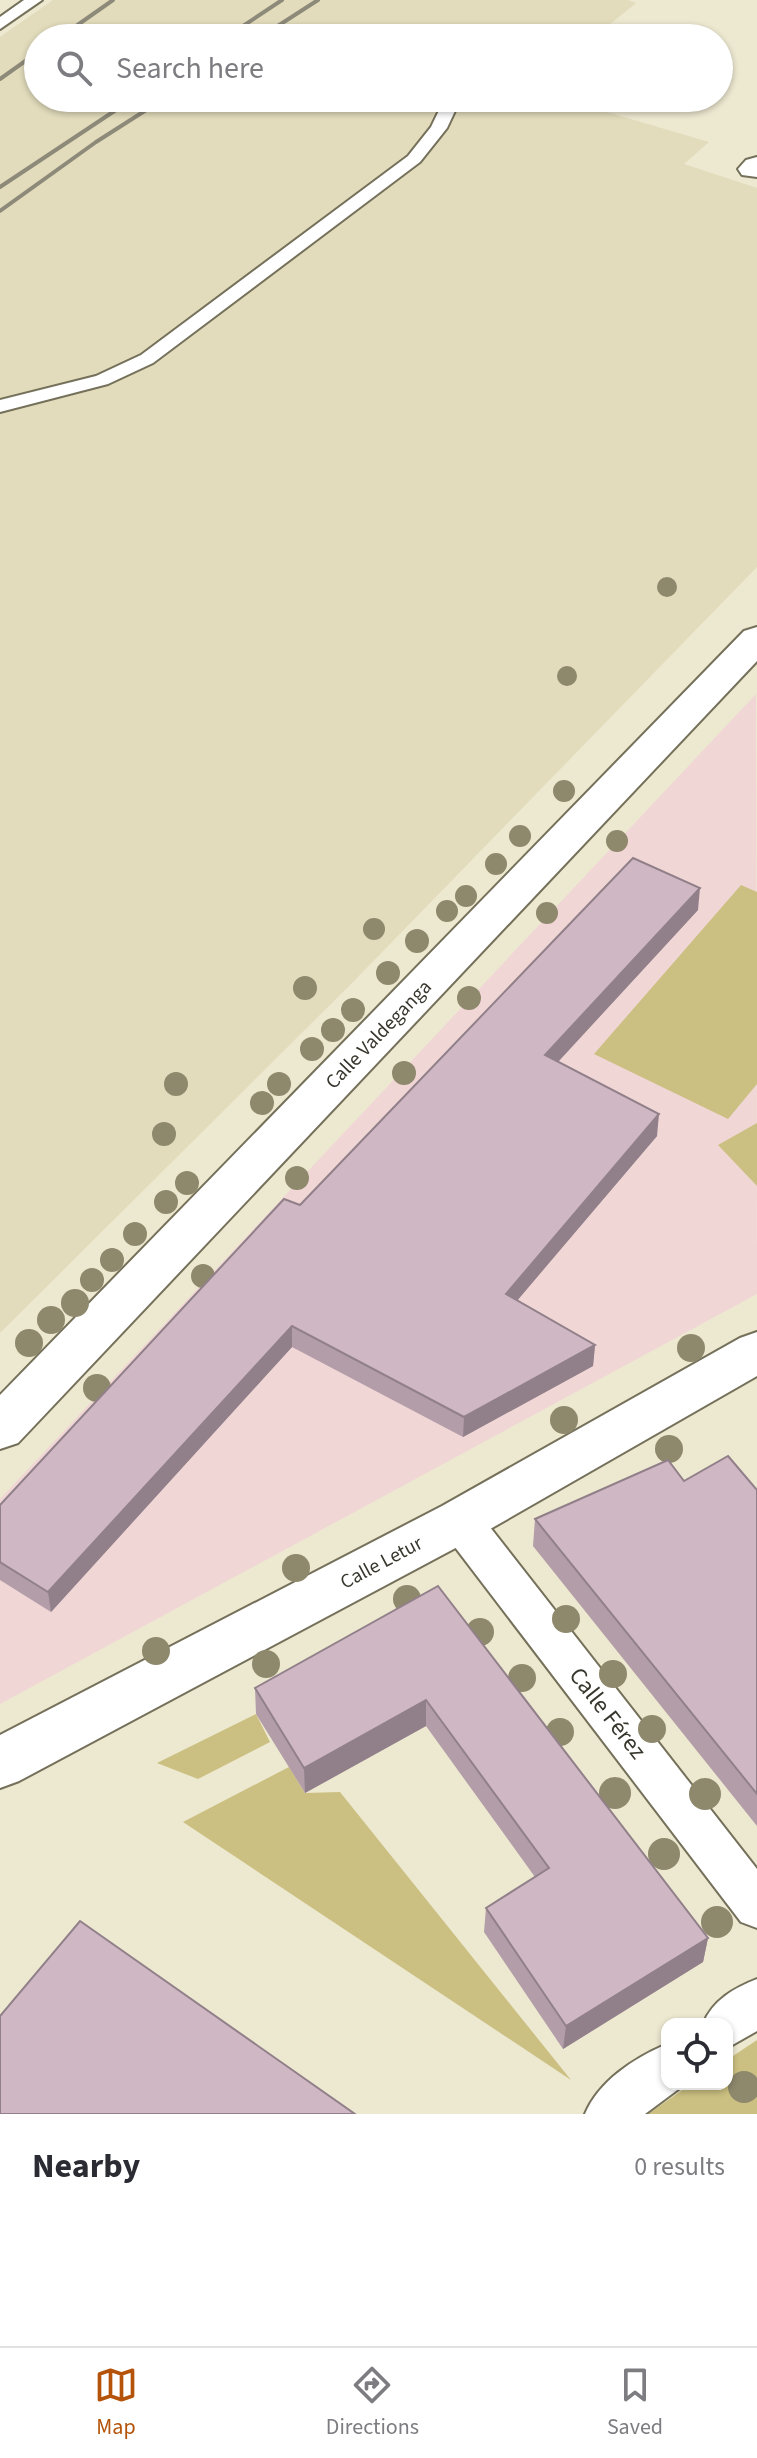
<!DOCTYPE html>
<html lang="en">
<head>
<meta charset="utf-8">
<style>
	body { margin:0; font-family:"Source Sans 3",sans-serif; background:#f7f7f7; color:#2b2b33 }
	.controls { position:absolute; right:24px; bottom:24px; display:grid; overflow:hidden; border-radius:16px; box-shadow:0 2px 6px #0004 }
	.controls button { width:72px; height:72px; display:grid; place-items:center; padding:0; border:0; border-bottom:2px solid #e1e1e2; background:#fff; color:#2b2b33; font:40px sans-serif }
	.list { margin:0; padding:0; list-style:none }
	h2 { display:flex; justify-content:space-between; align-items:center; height:104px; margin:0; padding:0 32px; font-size:34px }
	h2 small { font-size:26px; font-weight:400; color:#7c7c81 }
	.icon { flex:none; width:44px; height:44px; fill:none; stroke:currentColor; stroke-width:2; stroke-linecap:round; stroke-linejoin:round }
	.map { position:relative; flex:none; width:757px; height:2114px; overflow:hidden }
	.search { position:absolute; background:#fff; box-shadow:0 2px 6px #0004; left:24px; right:24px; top:24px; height:88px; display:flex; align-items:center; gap:20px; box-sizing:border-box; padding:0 28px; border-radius:44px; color:#7c7c81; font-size:30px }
	.sheet { height:232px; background:#fff }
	nav { display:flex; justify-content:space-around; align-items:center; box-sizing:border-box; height:112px; border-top:2px solid #e1e1e2; background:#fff; font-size:22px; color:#7c7c81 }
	nav a { display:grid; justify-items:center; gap:4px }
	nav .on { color:#b45309 }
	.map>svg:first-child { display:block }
	.built { fill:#e2dcbc }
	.education { fill:#f1d6d6 }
	.green { fill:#cbc081 }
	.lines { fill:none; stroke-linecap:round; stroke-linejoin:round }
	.service-casing { stroke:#74705a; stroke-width:4 }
	.pedestrian-casing { stroke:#74705a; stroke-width:4 }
	.minor-casing { stroke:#74705a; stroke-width:4 }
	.tertiary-casing { stroke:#74705a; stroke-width:4 }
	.service { fill:#fff; fill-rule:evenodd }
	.pedestrian { fill:#fff; fill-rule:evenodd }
	.minor { fill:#fff; fill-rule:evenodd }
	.tertiary { fill:#fff; fill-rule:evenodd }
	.rail { stroke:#8d8a7a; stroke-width:4 }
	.tree { fill:#8e886c }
	.wall { fill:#b29da9 }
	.shaded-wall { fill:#918089 }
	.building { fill:#cfb7c4; stroke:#918089; stroke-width:2 }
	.labels { text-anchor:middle; stroke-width:6; stroke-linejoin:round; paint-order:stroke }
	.street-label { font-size:20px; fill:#38372d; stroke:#fff }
	.near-street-label { font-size:24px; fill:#38372d; stroke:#fff }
</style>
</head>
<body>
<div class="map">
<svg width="757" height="2114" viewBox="0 0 757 2114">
	<rect width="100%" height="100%" fill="#ede8d0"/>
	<path class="built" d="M53 0H628L636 3 593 38H38V98H559L709 142 684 164 757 188V567L353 982 0 1333V37Z"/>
	<path class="education" d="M756 694 757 1294 0 1704V1499Z"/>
	<path class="green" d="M741 885 757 892V1084L728 1119 594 1054Z
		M757 1123V1186L718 1145Z
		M256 1714 270 1742 198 1779 157 1763Z
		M289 1767 305 1793 340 1792 571 2080 183 1822Z
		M757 2040V2114H648L691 2084H727V2060Z"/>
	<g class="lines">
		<defs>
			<path id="service" d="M24 0H42L0 29V17Z
				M445 98H461L447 128 420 162 153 363 108 384 0 412V400L96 376 141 355 408 156 431 127Z"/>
			<path id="pedestrian" d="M460 1503 475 1508 757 1869V1928L741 1922 445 1534 439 1521 445 1508Z
				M757 1979V2031L727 2048V2024H703C713 2000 734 1988 757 1979Z
				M667 2044V2084L684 2085 645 2114H585C599 2081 634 2058 667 2044Z"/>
			<path id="minor" d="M757 627V661L18 1443 0 1449V1395L744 631Z
				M757 1332V1376L478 1536 19 1781 0 1788V1735L442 1506 740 1338Z"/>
			<path id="tertiary" d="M757 157V177L742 175 738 169 746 160Z"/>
		</defs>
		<use href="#service" class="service-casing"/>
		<use href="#pedestrian" class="pedestrian-casing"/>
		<use href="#minor" class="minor-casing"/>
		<use href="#tertiary" class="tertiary-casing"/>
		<use href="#service" class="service"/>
		<use href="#pedestrian" class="pedestrian"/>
		<use href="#minor" class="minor"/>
		<use href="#tertiary" class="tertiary"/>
		<path class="rail" d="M59 38 113 0
			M225 38 282 0
			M259 38 318 0
			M0 79 38 52
			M0 187 134 98
			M0 211 96 142 165 98"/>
	</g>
	<g class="tree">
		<circle cx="667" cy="587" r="10"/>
		<circle cx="567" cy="676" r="10"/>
		<circle cx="564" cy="791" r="11"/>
		<circle cx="520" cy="836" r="11"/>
		<circle cx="617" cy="841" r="11"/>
		<circle cx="496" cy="864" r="11"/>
		<circle cx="466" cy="896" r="11"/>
		<circle cx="447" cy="911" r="11"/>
		<circle cx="547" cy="913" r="11"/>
		<circle cx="374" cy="929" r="11"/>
		<circle cx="417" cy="941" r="12"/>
		<circle cx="388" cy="973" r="12"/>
		<circle cx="305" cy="988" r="12"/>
		<circle cx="469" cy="998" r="12"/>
		<circle cx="353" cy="1010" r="12"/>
		<circle cx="333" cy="1030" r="12"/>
		<circle cx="312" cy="1049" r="12"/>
		<circle cx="404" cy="1073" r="12"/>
		<circle cx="176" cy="1084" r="12"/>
		<circle cx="279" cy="1084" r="12"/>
		<circle cx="262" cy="1103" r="12"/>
		<circle cx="164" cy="1134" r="12"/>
		<circle cx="297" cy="1178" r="12"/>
		<circle cx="187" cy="1183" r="12"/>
		<circle cx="166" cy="1202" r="12"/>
		<circle cx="135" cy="1234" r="12"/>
		<circle cx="112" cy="1260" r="12"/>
		<circle cx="203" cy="1276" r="12"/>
		<circle cx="92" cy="1280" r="12"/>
		<circle cx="75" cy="1303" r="14"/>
		<circle cx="51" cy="1320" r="14"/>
		<circle cx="29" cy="1343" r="14"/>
		<circle cx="691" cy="1348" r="14"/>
		<circle cx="97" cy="1388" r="14"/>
		<circle cx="564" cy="1420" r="14"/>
		<circle cx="669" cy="1449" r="14"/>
		<circle cx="296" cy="1568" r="14"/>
		<circle cx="407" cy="1599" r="14"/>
		<circle cx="566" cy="1619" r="14"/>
		<circle cx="480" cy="1632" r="14"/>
		<circle cx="156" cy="1651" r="14"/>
		<circle cx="266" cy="1664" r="14"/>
		<circle cx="613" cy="1674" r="14"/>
		<circle cx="522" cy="1678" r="14"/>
		<circle cx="652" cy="1729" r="14"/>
		<circle cx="560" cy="1732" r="14"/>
		<circle cx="615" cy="1793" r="16"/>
		<circle cx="705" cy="1794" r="16"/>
		<circle cx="664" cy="1854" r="16"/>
		<circle cx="717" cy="1922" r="16"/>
		<circle cx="744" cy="2087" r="16"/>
	</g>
	<path class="wall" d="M698 910 558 1062 657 1136 517 1300 595 1345 593 1366 463 1437 292 1347 51 1612 0 1580V1505L300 1205Z
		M684 1481 757 1490V1826L533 1546 535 1519Z
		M438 1586 708 1938 703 1962 563 2049 484 1932 486 1908 535 1877 426 1726 305 1793 256 1714 255 1688Z"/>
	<path class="shaded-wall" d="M700 888 698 910 544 1077 545 1055Z
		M659 1114 657 1136 505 1315 506 1294Z
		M292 1326V1347L51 1612 48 1592Z
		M595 1345 593 1366 463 1437 464 1417Z
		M426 1700V1726L305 1793 304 1768Z
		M708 1938 703 1962 563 2049 566 2026Z"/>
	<path class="building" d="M633 858 700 888 545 1055 659 1114 506 1294 595 1345 464 1417 292 1326 48 1592 0 1562V1505L284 1199 300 1205Z
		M728 1456 757 1490V1794L535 1519 668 1460 684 1481Z
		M438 1586 708 1938 566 2026 486 1908 549 1868 426 1700 304 1768 255 1688Z
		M80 1921 355 2114H0V2016Z"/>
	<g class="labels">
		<g class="street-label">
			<text transform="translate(378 1034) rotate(-46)" y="7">Calle Valdeganga</text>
			<text transform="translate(381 1562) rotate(-28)" y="7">Calle Letur</text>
		</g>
		<g class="near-street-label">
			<text transform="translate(608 1713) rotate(52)" y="8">Calle Férez</text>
		</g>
	</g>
</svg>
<div class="controls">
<button><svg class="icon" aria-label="locate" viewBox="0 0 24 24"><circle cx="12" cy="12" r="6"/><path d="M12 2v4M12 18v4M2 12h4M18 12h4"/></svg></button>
</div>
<div class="search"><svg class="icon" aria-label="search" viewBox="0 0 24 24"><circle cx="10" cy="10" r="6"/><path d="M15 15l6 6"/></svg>Search here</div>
</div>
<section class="sheet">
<h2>Nearby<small>0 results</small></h2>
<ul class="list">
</ul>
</section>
<nav>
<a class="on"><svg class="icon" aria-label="map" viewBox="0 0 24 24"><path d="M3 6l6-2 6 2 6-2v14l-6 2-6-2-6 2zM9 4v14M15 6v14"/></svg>Map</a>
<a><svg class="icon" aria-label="directions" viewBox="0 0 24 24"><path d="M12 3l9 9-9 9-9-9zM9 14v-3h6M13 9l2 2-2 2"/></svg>Directions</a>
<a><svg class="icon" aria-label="saved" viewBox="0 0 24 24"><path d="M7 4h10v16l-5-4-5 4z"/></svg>Saved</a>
</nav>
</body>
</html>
